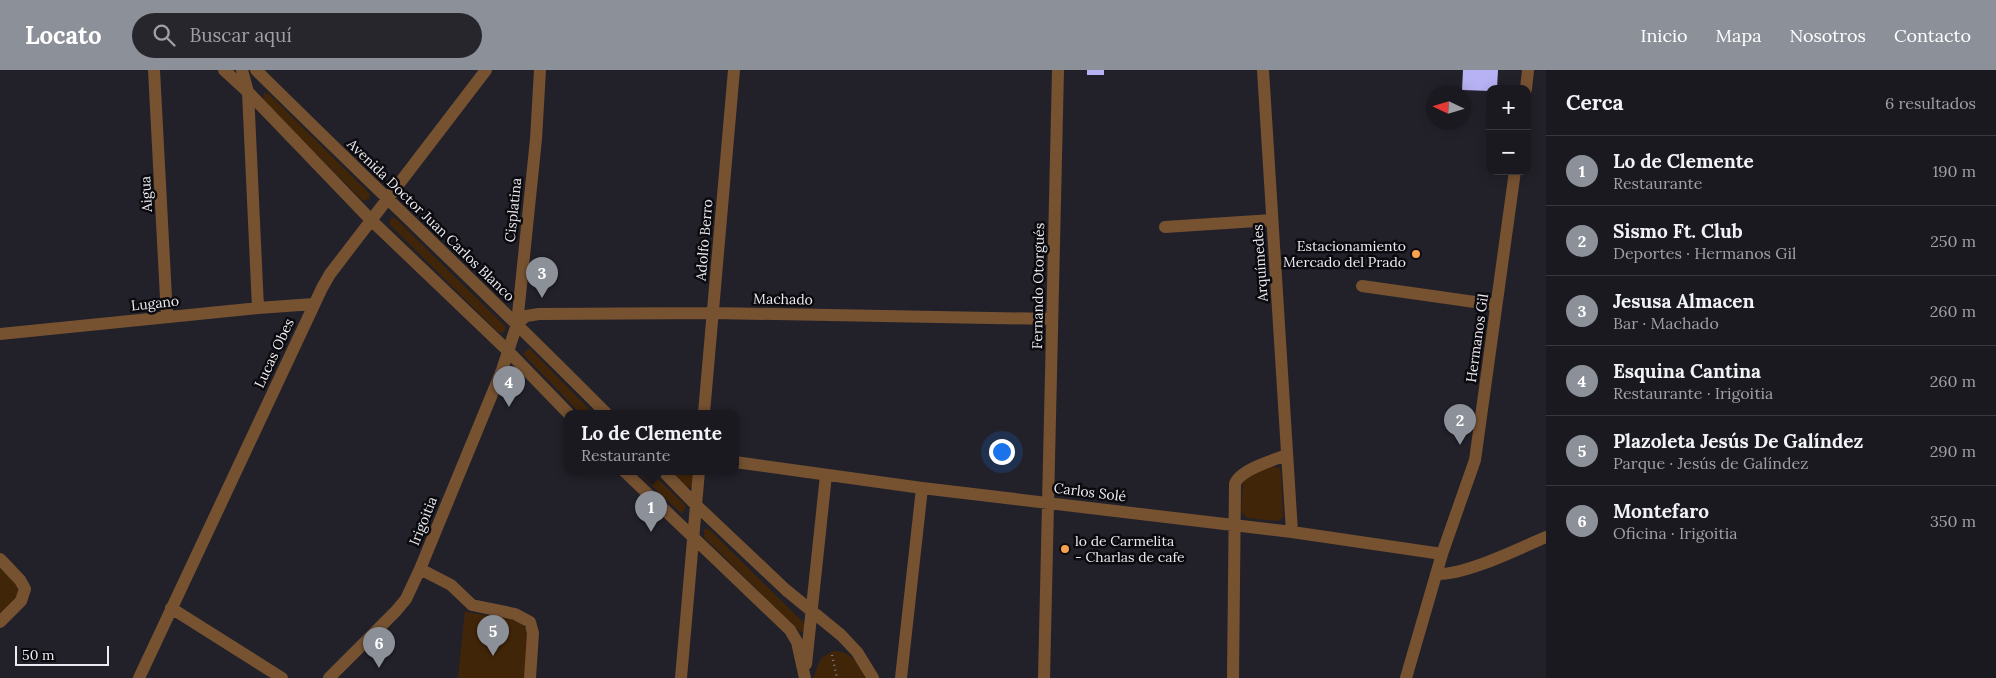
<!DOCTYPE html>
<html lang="es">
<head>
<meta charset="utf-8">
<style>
	body { margin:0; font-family:Lora,serif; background:#27262d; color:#f1f3f6 }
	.controls { position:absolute; right:15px; top:15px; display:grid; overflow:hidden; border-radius:10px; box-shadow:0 2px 12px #0003 }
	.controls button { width:45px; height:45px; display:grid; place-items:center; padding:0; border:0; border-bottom:1px solid #38383e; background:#1a1920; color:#f1f3f6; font:25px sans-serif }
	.compass { position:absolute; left:1426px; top:15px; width:45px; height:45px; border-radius:50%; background:#1a1920; box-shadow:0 2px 12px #0003; rotate:274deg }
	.scale { position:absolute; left:15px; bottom:12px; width:94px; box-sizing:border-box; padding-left:5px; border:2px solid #ebebf1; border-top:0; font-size:14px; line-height:18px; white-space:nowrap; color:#ebebf1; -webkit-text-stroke:4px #0b0b0f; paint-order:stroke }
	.you { position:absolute; left:1001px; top:381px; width:18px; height:18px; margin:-12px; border:4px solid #fff; border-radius:50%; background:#1a73e8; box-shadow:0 0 0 8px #1a73e833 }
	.badge { display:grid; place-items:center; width:32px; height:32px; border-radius:50%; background:#8c9099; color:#fff; font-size:16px; font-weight:700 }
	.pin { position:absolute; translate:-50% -41px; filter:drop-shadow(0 1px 2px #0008) }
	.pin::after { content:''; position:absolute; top:26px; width:18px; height:15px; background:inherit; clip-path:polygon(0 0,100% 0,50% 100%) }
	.popup { position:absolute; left:564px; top:340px; width:175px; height:65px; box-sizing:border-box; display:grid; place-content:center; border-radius:10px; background:#1a1920; filter:drop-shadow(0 1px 4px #0005); font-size:16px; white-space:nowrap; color:#9fa0a5 }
	.popup b { font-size:19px; color:#f1f3f6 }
	.popup::after { content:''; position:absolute; left:50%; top:100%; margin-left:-10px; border:10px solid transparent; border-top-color:#1a1920 }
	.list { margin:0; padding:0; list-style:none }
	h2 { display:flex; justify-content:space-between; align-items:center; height:65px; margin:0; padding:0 20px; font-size:21px }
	h2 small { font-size:16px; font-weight:400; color:#9fa0a5 }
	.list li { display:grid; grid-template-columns:32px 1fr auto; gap:15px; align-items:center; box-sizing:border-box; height:70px; padding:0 20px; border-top:1px solid #38383e }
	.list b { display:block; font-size:19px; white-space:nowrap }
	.list p { margin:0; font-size:16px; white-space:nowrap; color:#9fa0a5 }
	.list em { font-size:16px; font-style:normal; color:#9fa0a5 }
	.icon { flex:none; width:28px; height:28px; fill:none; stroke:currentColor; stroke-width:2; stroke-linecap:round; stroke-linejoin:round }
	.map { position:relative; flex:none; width:1546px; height:608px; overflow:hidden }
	header { display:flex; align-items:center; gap:30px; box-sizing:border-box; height:70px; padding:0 25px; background:#8c9099; color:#fff }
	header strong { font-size:24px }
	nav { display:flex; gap:28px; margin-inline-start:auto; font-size:18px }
	.search { width:350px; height:45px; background:#27262d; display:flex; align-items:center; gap:12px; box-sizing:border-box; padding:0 18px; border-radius:28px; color:#9fa0a5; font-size:19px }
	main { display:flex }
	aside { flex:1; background:#1a1920 }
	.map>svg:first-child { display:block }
	.green { fill:#412508 }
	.building { fill:#b7b2f3 }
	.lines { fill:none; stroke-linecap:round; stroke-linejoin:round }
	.path { stroke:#7c7b83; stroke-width:2.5; stroke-dasharray:1 4; stroke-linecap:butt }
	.minor { stroke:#765231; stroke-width:12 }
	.poi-dot { fill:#f8a04b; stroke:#0b0b0f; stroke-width:2 }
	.labels { text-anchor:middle; stroke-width:5; stroke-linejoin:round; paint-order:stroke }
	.street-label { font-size:14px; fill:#ebebf1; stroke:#0b0b0f }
	.poi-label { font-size:14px; fill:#ebebf1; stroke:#0b0b0f; text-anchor:end }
</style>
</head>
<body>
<header>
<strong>Locato</strong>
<div class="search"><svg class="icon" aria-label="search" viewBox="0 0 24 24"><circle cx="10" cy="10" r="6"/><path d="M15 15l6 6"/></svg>Buscar aquí</div>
<nav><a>Inicio</a><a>Mapa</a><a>Nosotros</a><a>Contacto</a></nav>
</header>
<main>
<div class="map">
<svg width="1546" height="608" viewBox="0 0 1546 608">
	<rect width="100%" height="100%" fill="#22212a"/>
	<path class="green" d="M264 23 269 24 368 122 370 124 369 129 363 131 263 31Z
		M391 148H395L505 256 506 258 504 262 499 263 389 154Z
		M529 278 593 343H580L523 284Z
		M1271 396 1280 398 1281 402 1283 447 1278 451 1247 448 1241 441 1243 412 1245 408Z
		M636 401H650L686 436 682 444Z
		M672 401H694V416L691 418 687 417Z
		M704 459H709L805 554 804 561 800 562 704 467Z
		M0 498 15 513 19 522 16 529 0 544Z
		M465 541C480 547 526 544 527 564 529 578 526 594 525 608H458Z
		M833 581C852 581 857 593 866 608H813L821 588Z"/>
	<path class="building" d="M1087 0H1104V5H1087Z
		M1463 0H1498L1497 19H1490V21L1462 20Z"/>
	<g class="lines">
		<path class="path" d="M832 585 837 608"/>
		<path class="minor" d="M154 0 167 247
			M224 0 248 22 371 150 508 281 568 343
			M242 0 248 22 258 238
			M256 0C372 115 491 227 606 343
			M1263 0 1292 462
			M1526 19 1528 0
			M1165 157 1272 150
			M1362 216 1496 235
			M517 254 526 246 539 244 713 243 1052 249
			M0 264 258 238 314 234
			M704 343 734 0
			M735 392 922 418 1292 462 1442 484
			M624 401 790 560 797 572 805 608
			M663 401 696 435 786 520 841 565 857 582 873 608
			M0 489 20 510 25 519 21 531 0 552
			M420 499 451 515 472 535 515 544 530 552 533 563 530 608
			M1436 504C1464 506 1518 479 1546 467
			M171 538 282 608
			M806 594 826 405
			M139 608 322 218 330 204 486 0
			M329 608 396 541 406 529 420 499 502 300 517 254 536 69 540 0
			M681 608 699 401
			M901 608 922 418
			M1044 608 1058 0
			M1233 608 1235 414C1239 400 1273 390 1287 385
			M1406 608 1442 484 1475 390 1515 101"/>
	</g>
	<g class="poi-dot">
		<circle cx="1416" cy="184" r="5"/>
		<circle cx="1065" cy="479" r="5"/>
	</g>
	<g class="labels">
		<g class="street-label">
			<text transform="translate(146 124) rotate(-93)" y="5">Aigua</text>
			<text transform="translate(513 140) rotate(-84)" y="5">Cisplatina</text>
			<text transform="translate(431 150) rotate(44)" y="5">Avenida Doctor Juan Carlos Blanco</text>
			<text transform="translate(704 170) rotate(-85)" y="5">Adolfo Berro</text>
			<text transform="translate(1260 193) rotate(-94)" y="5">Arquímedes</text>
			<text transform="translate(1038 216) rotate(-89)" y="5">Fernando Otorgués</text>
			<text transform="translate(783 229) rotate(1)" y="5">Machado</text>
			<text transform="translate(155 233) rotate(-6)" y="5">Lugano</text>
			<text transform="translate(1477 268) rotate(-82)" y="5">Hermanos Gil</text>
			<text transform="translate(274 283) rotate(-65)" y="5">Lucas Obes</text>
			<text transform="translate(1090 422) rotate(7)" y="5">Carlos Solé</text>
			<text transform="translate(423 451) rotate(-68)" y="5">Irigoitia</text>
		</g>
		<g class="poi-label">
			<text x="1406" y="181">Estacionamiento<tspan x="1406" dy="16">Mercado del Prado</tspan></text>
			<text x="1075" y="476" text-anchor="start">lo de Carmelita<tspan x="1075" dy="16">- Charlas de cafe</tspan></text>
		</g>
	</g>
</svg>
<div class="controls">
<button>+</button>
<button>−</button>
</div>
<svg class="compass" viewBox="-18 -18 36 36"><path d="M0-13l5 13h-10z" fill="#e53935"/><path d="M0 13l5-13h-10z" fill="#9fa0a5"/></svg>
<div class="scale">50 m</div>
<div class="you"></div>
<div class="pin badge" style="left:651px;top:462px">1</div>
<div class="popup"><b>Lo de Clemente</b>Restaurante</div>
<div class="pin badge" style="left:1460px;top:375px">2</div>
<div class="pin badge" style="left:542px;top:228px">3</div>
<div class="pin badge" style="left:509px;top:337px">4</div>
<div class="pin badge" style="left:493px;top:586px">5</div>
<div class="pin badge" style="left:379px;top:598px">6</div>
</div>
<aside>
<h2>Cerca<small>6 resultados</small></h2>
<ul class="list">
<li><span class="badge">1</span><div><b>Lo de Clemente</b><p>Restaurante</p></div><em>190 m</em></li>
<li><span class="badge">2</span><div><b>Sismo Ft. Club</b><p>Deportes · Hermanos Gil</p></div><em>250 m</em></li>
<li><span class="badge">3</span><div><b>Jesusa Almacen</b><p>Bar · Machado</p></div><em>260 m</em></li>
<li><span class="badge">4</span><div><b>Esquina Cantina</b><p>Restaurante · Irigoitia</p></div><em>260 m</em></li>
<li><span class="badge">5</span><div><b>Plazoleta Jesús De Galíndez</b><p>Parque · Jesús de Galíndez</p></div><em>290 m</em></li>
<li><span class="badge">6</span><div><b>Montefaro</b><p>Oficina · Irigoitia</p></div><em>350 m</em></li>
</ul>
</aside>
</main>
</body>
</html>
